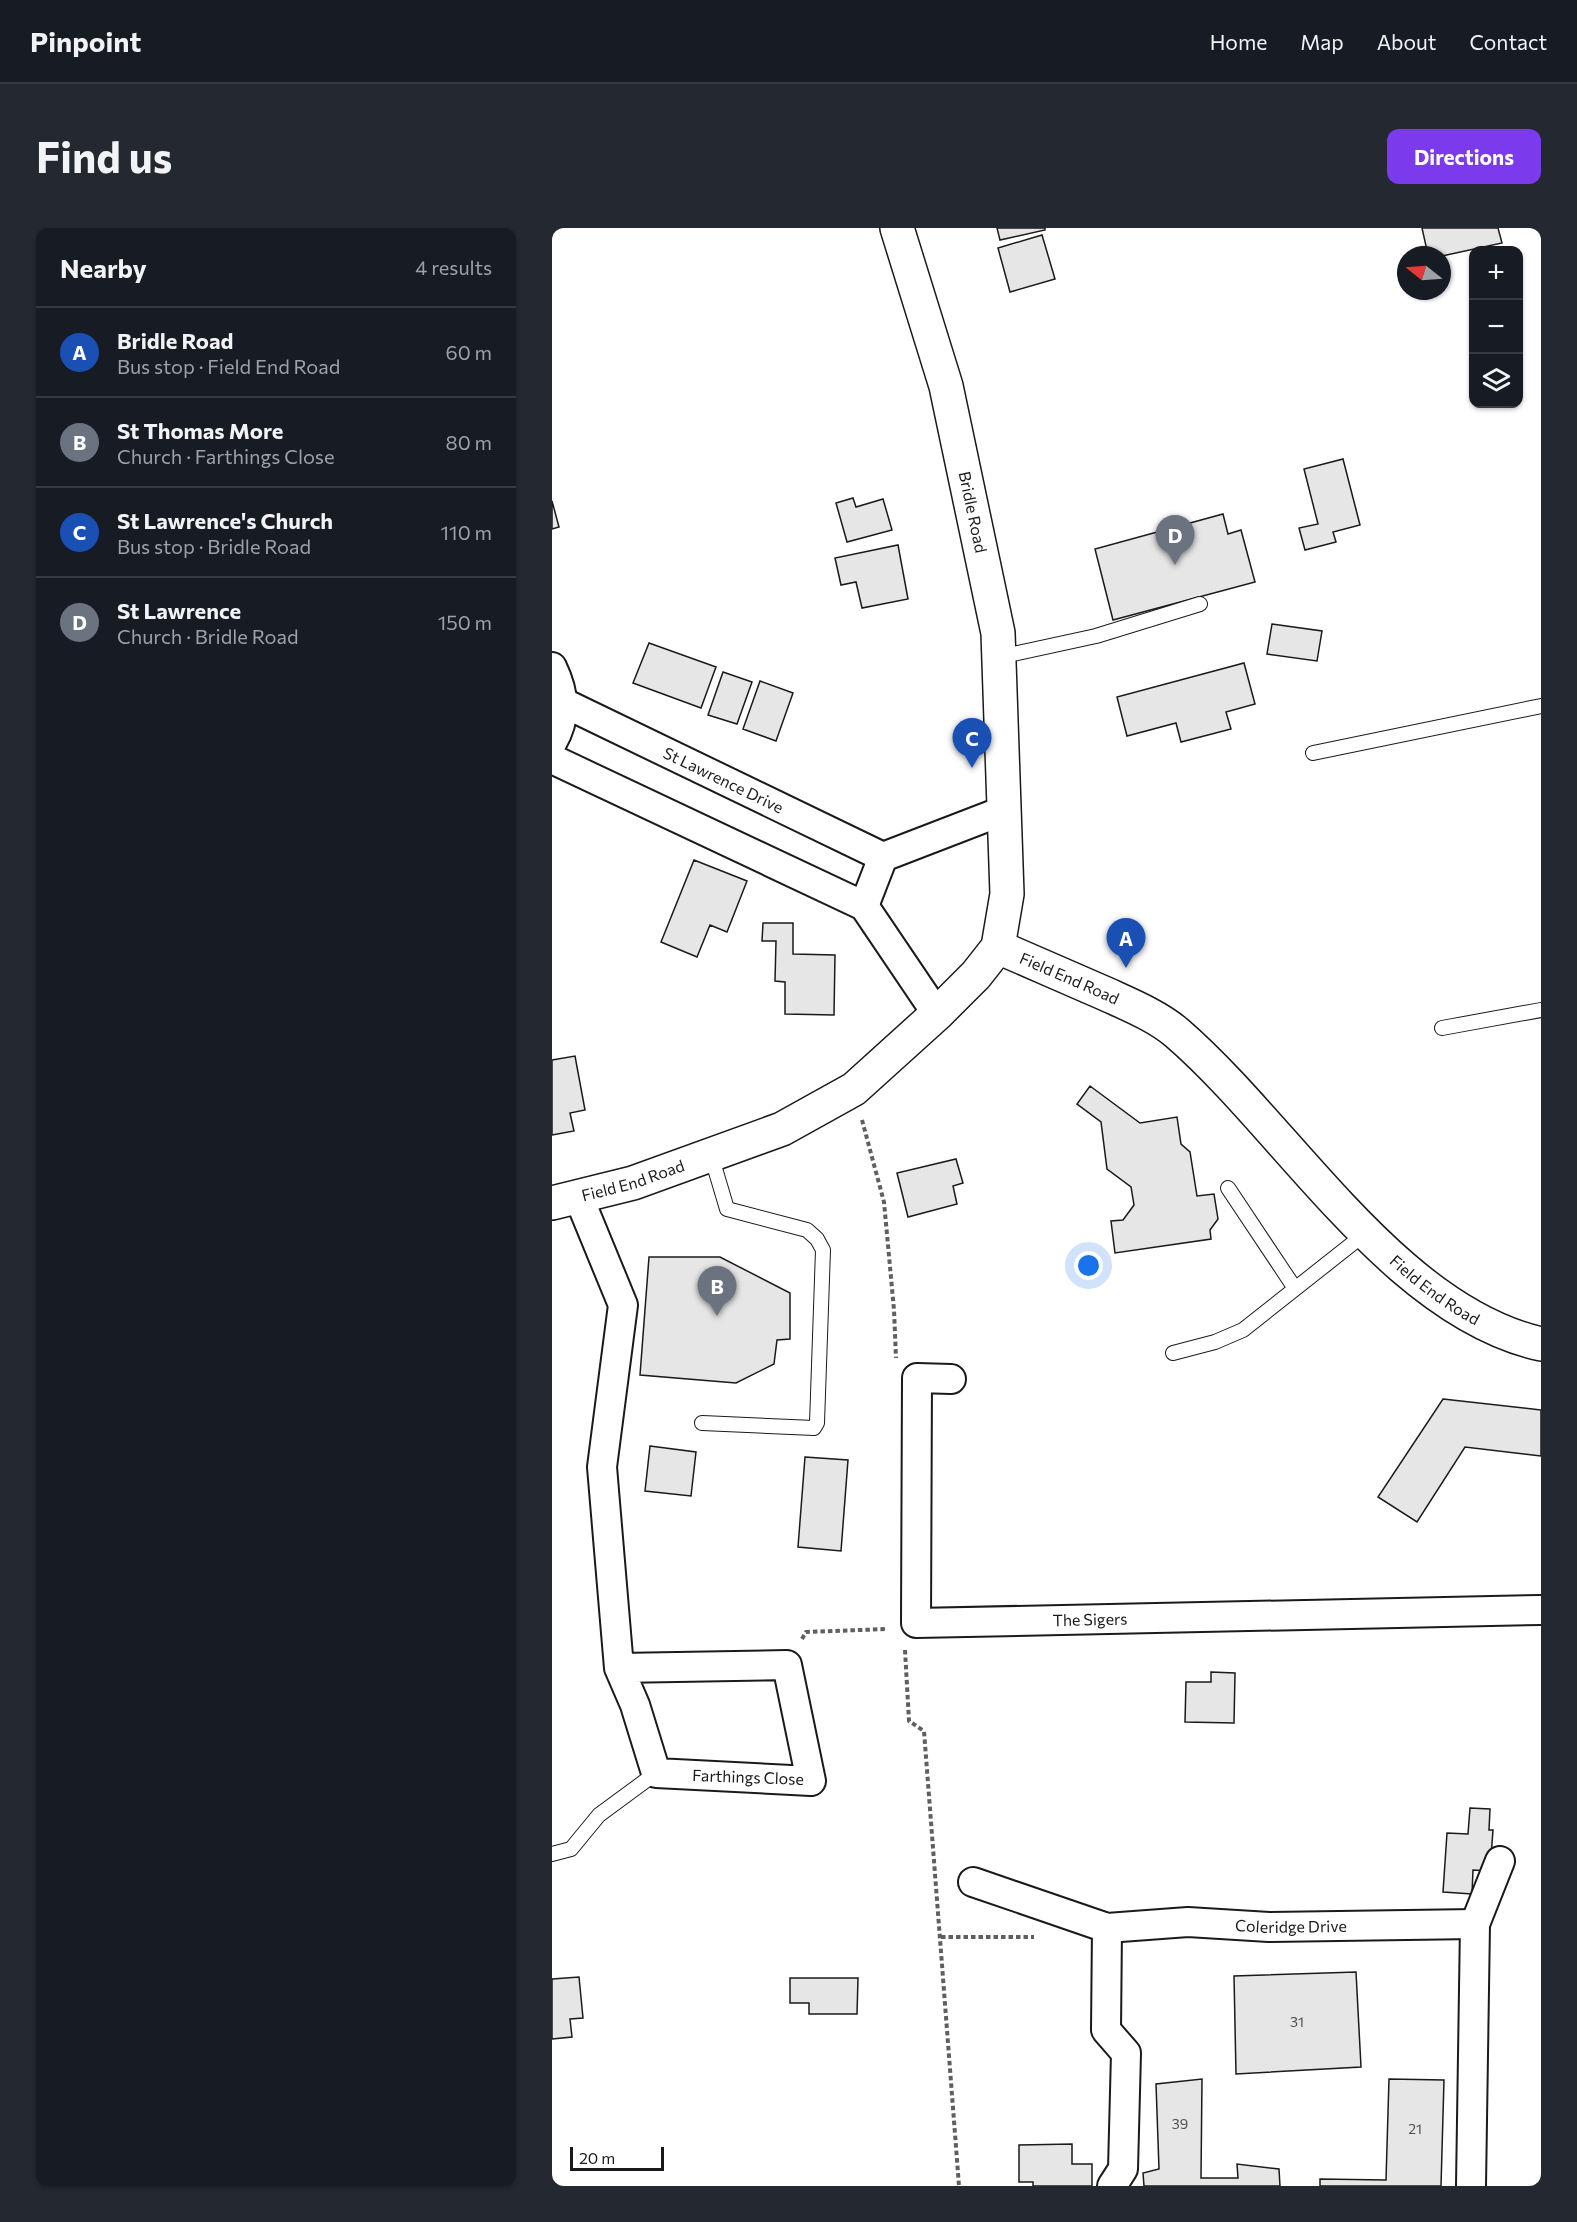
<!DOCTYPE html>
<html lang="en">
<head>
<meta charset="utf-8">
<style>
	body { margin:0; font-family:Commissioner,sans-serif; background:#242831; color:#f1f3f6 }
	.controls { position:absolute; right:18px; top:18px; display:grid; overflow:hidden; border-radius:12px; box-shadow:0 2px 4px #0004 }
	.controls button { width:54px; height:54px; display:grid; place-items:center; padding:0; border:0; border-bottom:2px solid #363941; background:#171b24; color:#f1f3f6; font:30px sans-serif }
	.compass { position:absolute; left:845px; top:18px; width:54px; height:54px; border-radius:50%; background:#171b24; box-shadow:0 2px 4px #0004; rotate:287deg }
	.scale { position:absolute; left:18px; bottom:15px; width:94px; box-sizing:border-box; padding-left:6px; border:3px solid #1a1a1a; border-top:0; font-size:16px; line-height:21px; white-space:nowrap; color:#1a1a1a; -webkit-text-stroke:4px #fff; paint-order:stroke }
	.you { position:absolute; left:537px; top:1038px; width:21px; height:21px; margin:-15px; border:4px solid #fff; border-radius:50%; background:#1a73e8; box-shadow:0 0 0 9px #1a73e833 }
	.badge { display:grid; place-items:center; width:39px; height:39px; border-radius:50%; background:#7c3aed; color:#fff; font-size:20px; font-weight:700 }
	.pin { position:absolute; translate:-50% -50px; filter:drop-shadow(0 2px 3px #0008) }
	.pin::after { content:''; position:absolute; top:32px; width:21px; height:18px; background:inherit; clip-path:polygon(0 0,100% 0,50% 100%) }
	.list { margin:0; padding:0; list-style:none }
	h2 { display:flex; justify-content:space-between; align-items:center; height:78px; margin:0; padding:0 24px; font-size:26px }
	h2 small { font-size:20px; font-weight:400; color:#9ea1a6 }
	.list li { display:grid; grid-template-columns:39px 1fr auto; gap:18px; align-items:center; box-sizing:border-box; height:90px; padding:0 24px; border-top:2px solid #363941 }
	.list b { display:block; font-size:22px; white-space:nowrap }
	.list p { margin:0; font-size:20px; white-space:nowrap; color:#9ea1a6 }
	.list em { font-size:20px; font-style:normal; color:#9ea1a6 }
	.icon { flex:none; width:33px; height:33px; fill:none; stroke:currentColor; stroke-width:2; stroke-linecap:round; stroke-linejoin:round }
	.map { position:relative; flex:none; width:989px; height:1958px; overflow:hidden; border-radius:12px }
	header { display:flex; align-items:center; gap:36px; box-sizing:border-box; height:84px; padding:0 30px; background:#171b24; border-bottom:2px solid #363941 }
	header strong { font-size:28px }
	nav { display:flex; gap:33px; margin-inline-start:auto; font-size:21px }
	.intro { display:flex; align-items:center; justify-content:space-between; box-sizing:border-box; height:144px; padding:0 36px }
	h1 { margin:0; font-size:42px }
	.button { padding:15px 27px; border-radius:12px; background:#7c3aed; color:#fff; font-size:21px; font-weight:700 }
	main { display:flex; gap:36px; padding:0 36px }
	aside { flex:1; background:#171b24; border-radius:12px; box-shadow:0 2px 4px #0004 }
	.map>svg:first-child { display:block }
	.building { fill:#e6e6e6; stroke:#1a1a1a; stroke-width:1.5 }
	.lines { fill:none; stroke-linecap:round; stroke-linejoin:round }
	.service-casing { stroke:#1a1a1a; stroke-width:16 }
	.minor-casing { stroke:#1a1a1a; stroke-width:32 }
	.tertiary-casing { stroke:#1a1a1a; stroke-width:36 }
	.path { stroke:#5f5f5f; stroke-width:4; stroke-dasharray:4.5 3; stroke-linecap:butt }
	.service { stroke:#fff; stroke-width:14 }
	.minor { stroke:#fff; stroke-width:28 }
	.tertiary { stroke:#fff; stroke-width:33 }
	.labels { text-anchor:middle; stroke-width:4.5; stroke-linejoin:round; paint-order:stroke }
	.number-label { font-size:14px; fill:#4d4d4d }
	.street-label { font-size:16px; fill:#1a1a1a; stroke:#fff }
</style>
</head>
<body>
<header>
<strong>Pinpoint</strong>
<nav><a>Home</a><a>Map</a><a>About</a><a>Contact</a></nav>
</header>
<div class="intro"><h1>Find us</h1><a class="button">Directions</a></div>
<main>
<aside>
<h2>Nearby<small>4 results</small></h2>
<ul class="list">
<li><span class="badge" style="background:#1a4fb4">A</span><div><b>Bridle Road</b><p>Bus stop · Field End Road</p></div><em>60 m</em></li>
<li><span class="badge" style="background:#6b7280">B</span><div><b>St Thomas More</b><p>Church · Farthings Close</p></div><em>80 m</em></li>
<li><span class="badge" style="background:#1a4fb4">C</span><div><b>St Lawrence's Church</b><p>Bus stop · Bridle Road</p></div><em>110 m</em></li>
<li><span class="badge" style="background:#6b7280">D</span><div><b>St Lawrence</b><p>Church · Bridle Road</p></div><em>150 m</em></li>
</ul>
</aside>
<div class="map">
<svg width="989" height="1958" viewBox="0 0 989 1958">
	<rect width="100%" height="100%" fill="#fff"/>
	<path class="building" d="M445 0H493V2L448 12Z
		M870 0H946L950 15 890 28 876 27Z
		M490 7 503 51 458 64 446 20Z
		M791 231 808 297 781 304 784 314 753 322 747 300 766 296 752 241Z
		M301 270 304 279 331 271 340 302 295 314 284 275Z
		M0 273 7 299 0 301Z
		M671 286 676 306 689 302 703 354 561 392 543 321Z
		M346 317 356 371 310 380 304 354 289 357 283 330Z
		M720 396 770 403 765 433 715 426Z
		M97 415 164 439 149 480 81 455Z
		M692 435 703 476 674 484 679 501 629 514 624 495 575 508 565 469Z
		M171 444 200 454 185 496 156 487Z
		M208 453 241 465 224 513 191 501Z
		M142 632 195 653 175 704 158 697 145 729 109 714Z
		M211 695H241V726L283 727 282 787 233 786V754L223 753 224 713H210Z
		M23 828 33 882 18 885 22 903 0 907V832Z
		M538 858 588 895 625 889 629 916 638 924 645 968 662 966 666 991 658 1002 659 1011 563 1025 559 993 571 992 582 977 579 959 555 941 549 894 525 876Z
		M404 931 411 955 401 958 405 976 356 989 345 945Z
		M97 1029H168L238 1065V1111L225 1112 222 1136 184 1155 88 1147Z
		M891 1171 989 1182V1228L913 1219 865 1294 826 1269Z
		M98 1218 144 1224 139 1268 93 1263Z
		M253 1229 296 1232 289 1323 246 1319Z
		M659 1444 683 1445 682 1495 633 1494 634 1454H659Z
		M918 1580 938 1581 937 1602H941L938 1643 921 1642 920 1666 891 1664 895 1605 916 1606Z
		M804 1744 809 1839 684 1846 682 1748Z
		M27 1749 31 1790 18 1791 20 1809 0 1811V1751Z
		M238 1750H306L305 1786H257V1775H238Z
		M650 1851 649 1950H686L685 1936 727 1941 728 1958H592L591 1945 607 1941 604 1856Z
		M837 1851 892 1852 889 1958H768V1951L834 1952Z
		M520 1916V1936H540V1958H481V1954H467V1917Z"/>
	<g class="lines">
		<defs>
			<path id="service" d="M447 429 544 408 648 376
				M761 525 989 478
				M890 800 989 782
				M676 960 742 1059
				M621 1125 663 1114 691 1102 815 1004
				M150 1195 262 1200 265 1195 271 1022 265 1011 255 1002 175 981 159 927
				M0 1626 19 1621 47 1587 104 1545"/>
			<g id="minor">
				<path d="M0 439C13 466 15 489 0 515"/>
				<path id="s1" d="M12 475 331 629"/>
				<path d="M0 531 312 678 385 786"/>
				<path d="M312 678 331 629 453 582"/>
				<path d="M27 970 71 1077 50 1239 67 1440 235 1437 259 1553 104 1545 83 1477 67 1440"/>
				<path id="s2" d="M399 1151 365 1150 364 1395 989 1382"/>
				<path id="s3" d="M421 1654 555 1700 636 1694 717 1699 923 1696"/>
				<path d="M555 1700 554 1802 574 1825 571 1941 560 1958"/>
				<path d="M919 1958 923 1696 948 1633"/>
			</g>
			<g id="tertiary">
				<path id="s4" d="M446 719C482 735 518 750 554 766 578 777 605 788 625 805 735 900 842 1083 989 1116"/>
				<path id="s5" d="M0 975 81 955 230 901 302 861 385 786 424 747 446 719 455 666 446 405 394 158 345 0"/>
			</g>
		</defs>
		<use href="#service" class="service-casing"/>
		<use href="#minor" class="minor-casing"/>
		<use href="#tertiary" class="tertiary-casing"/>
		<path class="path" d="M310 892 332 974 342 1082 344 1130
			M250 1411 254 1404 335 1401
			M353 1422 357 1493 372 1503 407 1958
			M389 1709H482"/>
		<use href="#service" class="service"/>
		<use href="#minor" class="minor"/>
		<use href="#tertiary" class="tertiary"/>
	</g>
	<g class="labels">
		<g class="number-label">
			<text x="745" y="1799">31</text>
			<text x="628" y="1901">39</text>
			<text x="863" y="1906">21</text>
		</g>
		<g class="street-label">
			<text transform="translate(421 284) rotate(78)" y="6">Bridle Road</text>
			<text dy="6" stroke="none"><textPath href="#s1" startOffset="177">St Lawrence Drive</textPath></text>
			<text dy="6" stroke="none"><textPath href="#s4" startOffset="78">Field End Road</textPath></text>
			<text dy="6" stroke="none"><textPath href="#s5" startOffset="84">Field End Road</textPath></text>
			<text dy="6" stroke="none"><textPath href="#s4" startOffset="564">Field End Road</textPath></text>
			<text dy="6" stroke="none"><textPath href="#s2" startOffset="453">The Sigers</textPath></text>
			<text transform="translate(196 1549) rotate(2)" y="6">Farthings Close</text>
			<text dy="6" stroke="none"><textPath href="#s3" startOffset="326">Coleridge Drive</textPath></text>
		</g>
	</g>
</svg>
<div class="controls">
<button>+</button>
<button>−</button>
<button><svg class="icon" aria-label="layers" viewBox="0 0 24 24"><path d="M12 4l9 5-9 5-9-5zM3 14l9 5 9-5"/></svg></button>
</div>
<svg class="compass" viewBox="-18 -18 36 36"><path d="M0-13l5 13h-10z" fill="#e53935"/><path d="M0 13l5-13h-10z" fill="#9ea1a6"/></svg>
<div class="scale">20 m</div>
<div class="you"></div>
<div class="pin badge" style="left:574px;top:740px;background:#1a4fb4">A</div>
<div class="pin badge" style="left:165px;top:1088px;background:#6b7280">B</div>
<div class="pin badge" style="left:420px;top:540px;background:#1a4fb4">C</div>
<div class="pin badge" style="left:623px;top:337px;background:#6b7280">D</div>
</div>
</main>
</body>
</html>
